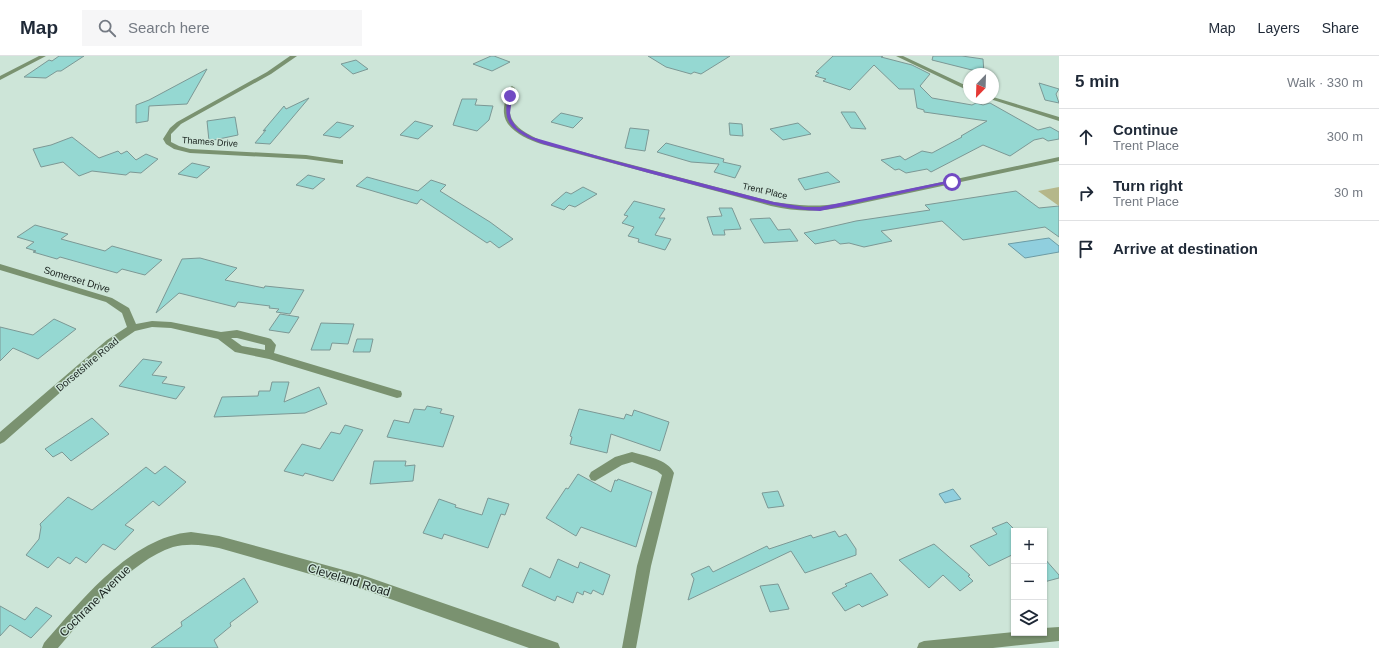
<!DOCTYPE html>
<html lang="en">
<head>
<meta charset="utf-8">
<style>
	body { margin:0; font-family:Arial,sans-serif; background:#f6f6f7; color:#1f2937 }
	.controls { position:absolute; right:12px; bottom:12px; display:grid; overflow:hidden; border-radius:0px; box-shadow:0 1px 3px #0004 }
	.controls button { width:36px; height:36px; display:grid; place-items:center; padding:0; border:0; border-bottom:1px solid #e0e1e3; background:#fff; color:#1f2937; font:20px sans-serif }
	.compass { position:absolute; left:963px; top:12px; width:36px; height:36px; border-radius:50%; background:#fff; box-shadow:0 1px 3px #0004; rotate:203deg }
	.stop { position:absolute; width:12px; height:12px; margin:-9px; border:3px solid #714ac3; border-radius:50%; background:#fff }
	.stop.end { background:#714ac3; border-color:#fff; box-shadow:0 1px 4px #0008 }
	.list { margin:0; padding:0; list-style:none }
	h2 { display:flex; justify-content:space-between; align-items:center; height:52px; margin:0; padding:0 16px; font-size:17px }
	h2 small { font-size:13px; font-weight:400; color:#747a83 }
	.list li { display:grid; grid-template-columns:26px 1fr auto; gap:12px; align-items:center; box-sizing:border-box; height:56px; padding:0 16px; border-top:1px solid #e0e1e3 }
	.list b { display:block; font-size:15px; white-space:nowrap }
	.list p { margin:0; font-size:13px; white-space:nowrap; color:#747a83 }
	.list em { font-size:13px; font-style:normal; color:#747a83 }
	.icon { flex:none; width:22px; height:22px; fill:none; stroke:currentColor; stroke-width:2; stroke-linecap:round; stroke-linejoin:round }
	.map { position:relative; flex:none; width:1059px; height:592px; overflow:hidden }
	header { display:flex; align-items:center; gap:24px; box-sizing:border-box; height:56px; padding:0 20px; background:#fff; border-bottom:1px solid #e0e1e3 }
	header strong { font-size:19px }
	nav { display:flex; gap:22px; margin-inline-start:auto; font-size:14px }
	.search { width:280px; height:36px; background:#f6f6f7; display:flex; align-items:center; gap:10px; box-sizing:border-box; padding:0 14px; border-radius:0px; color:#747a83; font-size:15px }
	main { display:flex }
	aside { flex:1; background:#fff }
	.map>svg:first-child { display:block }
	.green { fill:#b5b78a }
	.water { fill:#90cfde; stroke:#6c9ba4 }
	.building { fill:#95d8d2; stroke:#7c9895 }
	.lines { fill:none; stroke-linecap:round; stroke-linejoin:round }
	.minor { fill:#7a9270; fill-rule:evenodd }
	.route { fill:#714ac3 }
	.labels { text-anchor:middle; stroke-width:3; stroke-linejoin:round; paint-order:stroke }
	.far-street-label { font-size:9px; fill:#18211d; stroke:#cde5d8 }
	.street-label { font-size:10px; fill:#18211d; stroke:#cde5d8 }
	.near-street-label { font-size:12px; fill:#18211d; stroke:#cde5d8 }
</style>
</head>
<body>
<header>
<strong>Map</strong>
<div class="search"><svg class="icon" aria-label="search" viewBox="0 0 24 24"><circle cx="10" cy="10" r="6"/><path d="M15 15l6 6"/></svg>Search here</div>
<nav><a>Map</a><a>Layers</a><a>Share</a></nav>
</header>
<main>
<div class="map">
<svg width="1059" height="592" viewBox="0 0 1059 592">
	<rect width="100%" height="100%" fill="#cde5d8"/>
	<path class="green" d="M1059 131V150L1038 135Z"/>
	<path class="water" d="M1049 182 1059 190V196L1025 202 1008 188Z
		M953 433 961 443 945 447 939 438Z"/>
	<path class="building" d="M59 0H84L61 15H57L46 22 24 21 49 4 52 5Z
		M491 0H494L510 6 492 15 473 8Z
		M648 0H730L701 18 694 16 691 18 666 11Z
		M833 0H883L881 1 912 9 930 18 920 30 932 42 972 49 976 47 983 49 990 47 1038 74 1050 71 1059 76V83L1048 85 1043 82 1034 84 1010 100 983 89 931 116 927 113 906 117 899 113 895 114 881 104 900 100 905 104 922 95 932 97 962 81 961 80 987 65 924 56V54L917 52 914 33H899L874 9 850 34 823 25 826 23 815 20 819 17 816 16Z
		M933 0H962L983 3 984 17 932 4Z
		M356 4 368 13 353 18 341 8Z
		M207 13 187 48 149 50 148 65 136 67V49L149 44Z
		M1039 27 1059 33 1056 38 1059 47 1045 44Z
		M309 42 270 88 255 87 266 74 263 75 284 50 286 53Z
		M462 43H477L475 49 493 50 489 64 477 75 453 69Z
		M841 56H855L866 73 851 72Z
		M561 57 583 62 573 72 551 66Z
		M235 61 238 79 209 85 207 65Z
		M415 65 433 70 418 83 400 79Z
		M337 66 354 70 340 82 323 79Z
		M729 67 742 68 743 80 730 79Z
		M798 67 811 78 783 84 770 73Z
		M630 72 649 74 645 95 625 92Z
		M72 81 99 102 118 95 121 98 127 95 136 104 146 98 158 103 141 117 130 116 126 119 92 115 79 120 63 106 41 111 33 93 51 89Z
		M666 87 724 103 723 106 741 110 735 122 714 116 719 108 691 106 657 96Z
		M192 107 210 111 197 122 178 118Z
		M828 116 840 126 805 134 798 123Z
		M308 119 325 123 313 133 296 129Z
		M367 121 418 135 431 124 446 129 440 135 490 166 513 183 499 192 490 185 487 187 421 143 417 148 356 130Z
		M583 131 597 138 575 151 569 149 564 154 551 149 566 136 571 138Z
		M1016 135 1039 152 1059 150V181L1045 171 963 184 942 165 881 175 892 185 864 191 849 187 840 188 835 184 815 188 804 177 856 165 930 154 925 149Z
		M634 145 665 153 659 162H665L655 179 671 183 665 194 638 186 639 183 628 180 634 171 622 167 628 160 624 159Z
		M719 152H732L741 173 724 174 725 179H713L707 161 722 160Z
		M770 162 778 174 790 173 798 185 764 187 750 163Z
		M35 169 68 178 61 183 105 195 112 190 162 204 145 219 122 213 117 217 60 201 57 203 33 196 36 195 26 192 34 186 17 181Z
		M200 202 237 212 225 224 264 232 265 230 304 234 290 258 276 256 279 253 269 252 270 250 238 246 235 251 179 237 156 257 182 203Z
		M280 258 299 261 289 277 269 274Z
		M54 263 76 273 38 303 13 292 0 305V271L33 279Z
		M321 267 354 268 348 288 332 287 330 294H311Z
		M357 283H373L370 296H353Z
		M143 303 162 306 152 319 167 321 162 327 185 331 176 343 119 330Z
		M272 326H289L284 346 319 331 327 348 305 357 214 361 222 341 258 340 259 335H270Z
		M427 350 442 353 440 357 454 360 443 391 387 381 394 364 409 367 414 353 425 354Z
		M579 353 624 363 626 358 632 360 634 354 669 366 660 395 611 378 607 397 570 388 572 381 570 380Z
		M92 362 109 378 71 405 62 396 53 401 45 393Z
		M345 369 363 374 333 425 305 417 303 420 284 415 302 388 320 393 331 376 340 378Z
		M374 405H406L405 410 415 409 413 425 370 428Z
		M165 410 186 426 159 450 153 445 125 469 134 474 115 494 103 488 86 507 76 501 70 508 58 501 48 512 26 499 39 483 41 471 40 468 68 441 92 454 146 411 155 418Z
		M578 418 611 436 615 424 617 425 618 423 652 436 636 491 581 471 576 480 546 462 566 432 568 433Z
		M778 435 784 450 768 452 762 437Z
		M488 442 509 448 505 459 501 458 488 492 444 478 442 483 423 477 439 443 456 449 455 451 482 459Z
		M1007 466 1014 473V498L989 510 970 490 997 478 992 472Z
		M835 475 839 481 846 478 856 493V499L805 517 791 495 688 544 694 523 691 518 709 510 713 516 767 490 769 493 811 479 813 482Z
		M934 488 970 519 968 520 973 525 960 535 943 519 929 532 899 504Z
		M1044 502 1059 519V522L1044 526Z
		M558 503 578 512 580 506 610 519 603 539 593 534 591 538 584 535 583 539 577 536 573 547 557 540 555 545 522 530 530 512 550 522Z
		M871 517 888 539 862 551 859 548 845 555 832 537 847 530 845 528Z
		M244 522 258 546 230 567 231 570 214 584 218 592H151L182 570 181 566Z
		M778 528 789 553 770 556 760 530Z
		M0 550 25 564 36 551 52 560 31 582 10 569 0 580Z"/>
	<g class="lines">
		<path class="minor" d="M39 0H46L0 24V20Z
			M290 0H297L271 18 181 68 171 78V86L179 90 190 93 306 99 340 104H343V108L306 103 190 97 174 93 166 88 163 83 170 72 177 66 267 16Z
			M896 0H903L969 31V35Z
			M512 30 515 32C514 39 510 50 510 57 512 72 533 81 545 86L774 146C802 150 816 151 844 147L1059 101V105L844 151C818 156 797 156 771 150L541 88C527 83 505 74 504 57 503 50 507 39 509 32Z
			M993 41 1059 61V65L987 42Z
			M0 208 112 242 129 252 136 268 152 265 171 266 221 276 237 274 268 282 271 283 276 289 274 297 397 334 401 335 402 338 401 341 397 342 269 303 235 296 218 283 171 272 152 271 135 275 113 290 4 386 0 388V376L107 284 127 271 122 257 106 246 0 214ZM231 282H237L265 289V294L242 290Z
			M632 396C645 400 668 403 674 417L651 510 636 592H622L637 510 662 419 657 415 632 406 622 409 595 425 591 424 589 420 591 416 615 401Z
			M191 476 219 480 362 519 558 587 560 592H529L362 533 219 492C204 489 188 487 173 491 130 505 87 558 58 592H42L44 587C81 545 131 481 191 476Z
			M1059 571V585L993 592H917L919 587 924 585 1014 576V577H1044V572Z"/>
	</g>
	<path class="route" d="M509 39 512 40 510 57 511 63 517 72 532 81 608 103 774 146 805 151H820L952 124 954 126 820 155C783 154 747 142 710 133 668 122 626 111 584 99 562 92 534 89 516 74 504 65 505 52 509 39Z"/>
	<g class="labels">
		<g class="far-street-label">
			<text transform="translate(210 86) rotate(4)" y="3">Thames Drive</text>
			<text transform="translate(765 135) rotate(13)" y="3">Trent Place</text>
		</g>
		<g class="street-label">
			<text transform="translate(77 223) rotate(17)" y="4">Somerset Drive</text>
			<text transform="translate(87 308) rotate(-40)" y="4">Dorsetshire Road</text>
		</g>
		<g class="near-street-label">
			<text transform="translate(349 524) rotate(17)" y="4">Cleveland Road</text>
			<text transform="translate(95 545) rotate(-45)" y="4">Cochrane Avenue</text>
		</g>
	</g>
</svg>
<div class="controls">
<button>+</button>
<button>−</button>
<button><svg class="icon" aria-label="layers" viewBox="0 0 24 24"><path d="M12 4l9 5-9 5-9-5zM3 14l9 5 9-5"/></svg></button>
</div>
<svg class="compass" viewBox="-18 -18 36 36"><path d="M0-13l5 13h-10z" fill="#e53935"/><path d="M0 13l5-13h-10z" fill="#747a83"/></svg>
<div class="stop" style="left:952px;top:126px"></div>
<div class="stop end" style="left:510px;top:40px"></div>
</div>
<aside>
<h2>5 min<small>Walk · 330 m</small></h2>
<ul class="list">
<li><svg class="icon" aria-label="ahead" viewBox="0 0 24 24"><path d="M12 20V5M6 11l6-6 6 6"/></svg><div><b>Continue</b><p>Trent Place</p></div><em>300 m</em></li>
<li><svg class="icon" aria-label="right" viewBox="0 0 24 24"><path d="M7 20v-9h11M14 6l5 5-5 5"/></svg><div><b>Turn right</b><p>Trent Place</p></div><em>30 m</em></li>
<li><svg class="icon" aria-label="arrive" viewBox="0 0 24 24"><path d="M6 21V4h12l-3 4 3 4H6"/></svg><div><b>Arrive at destination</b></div></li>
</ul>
</aside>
</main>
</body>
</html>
